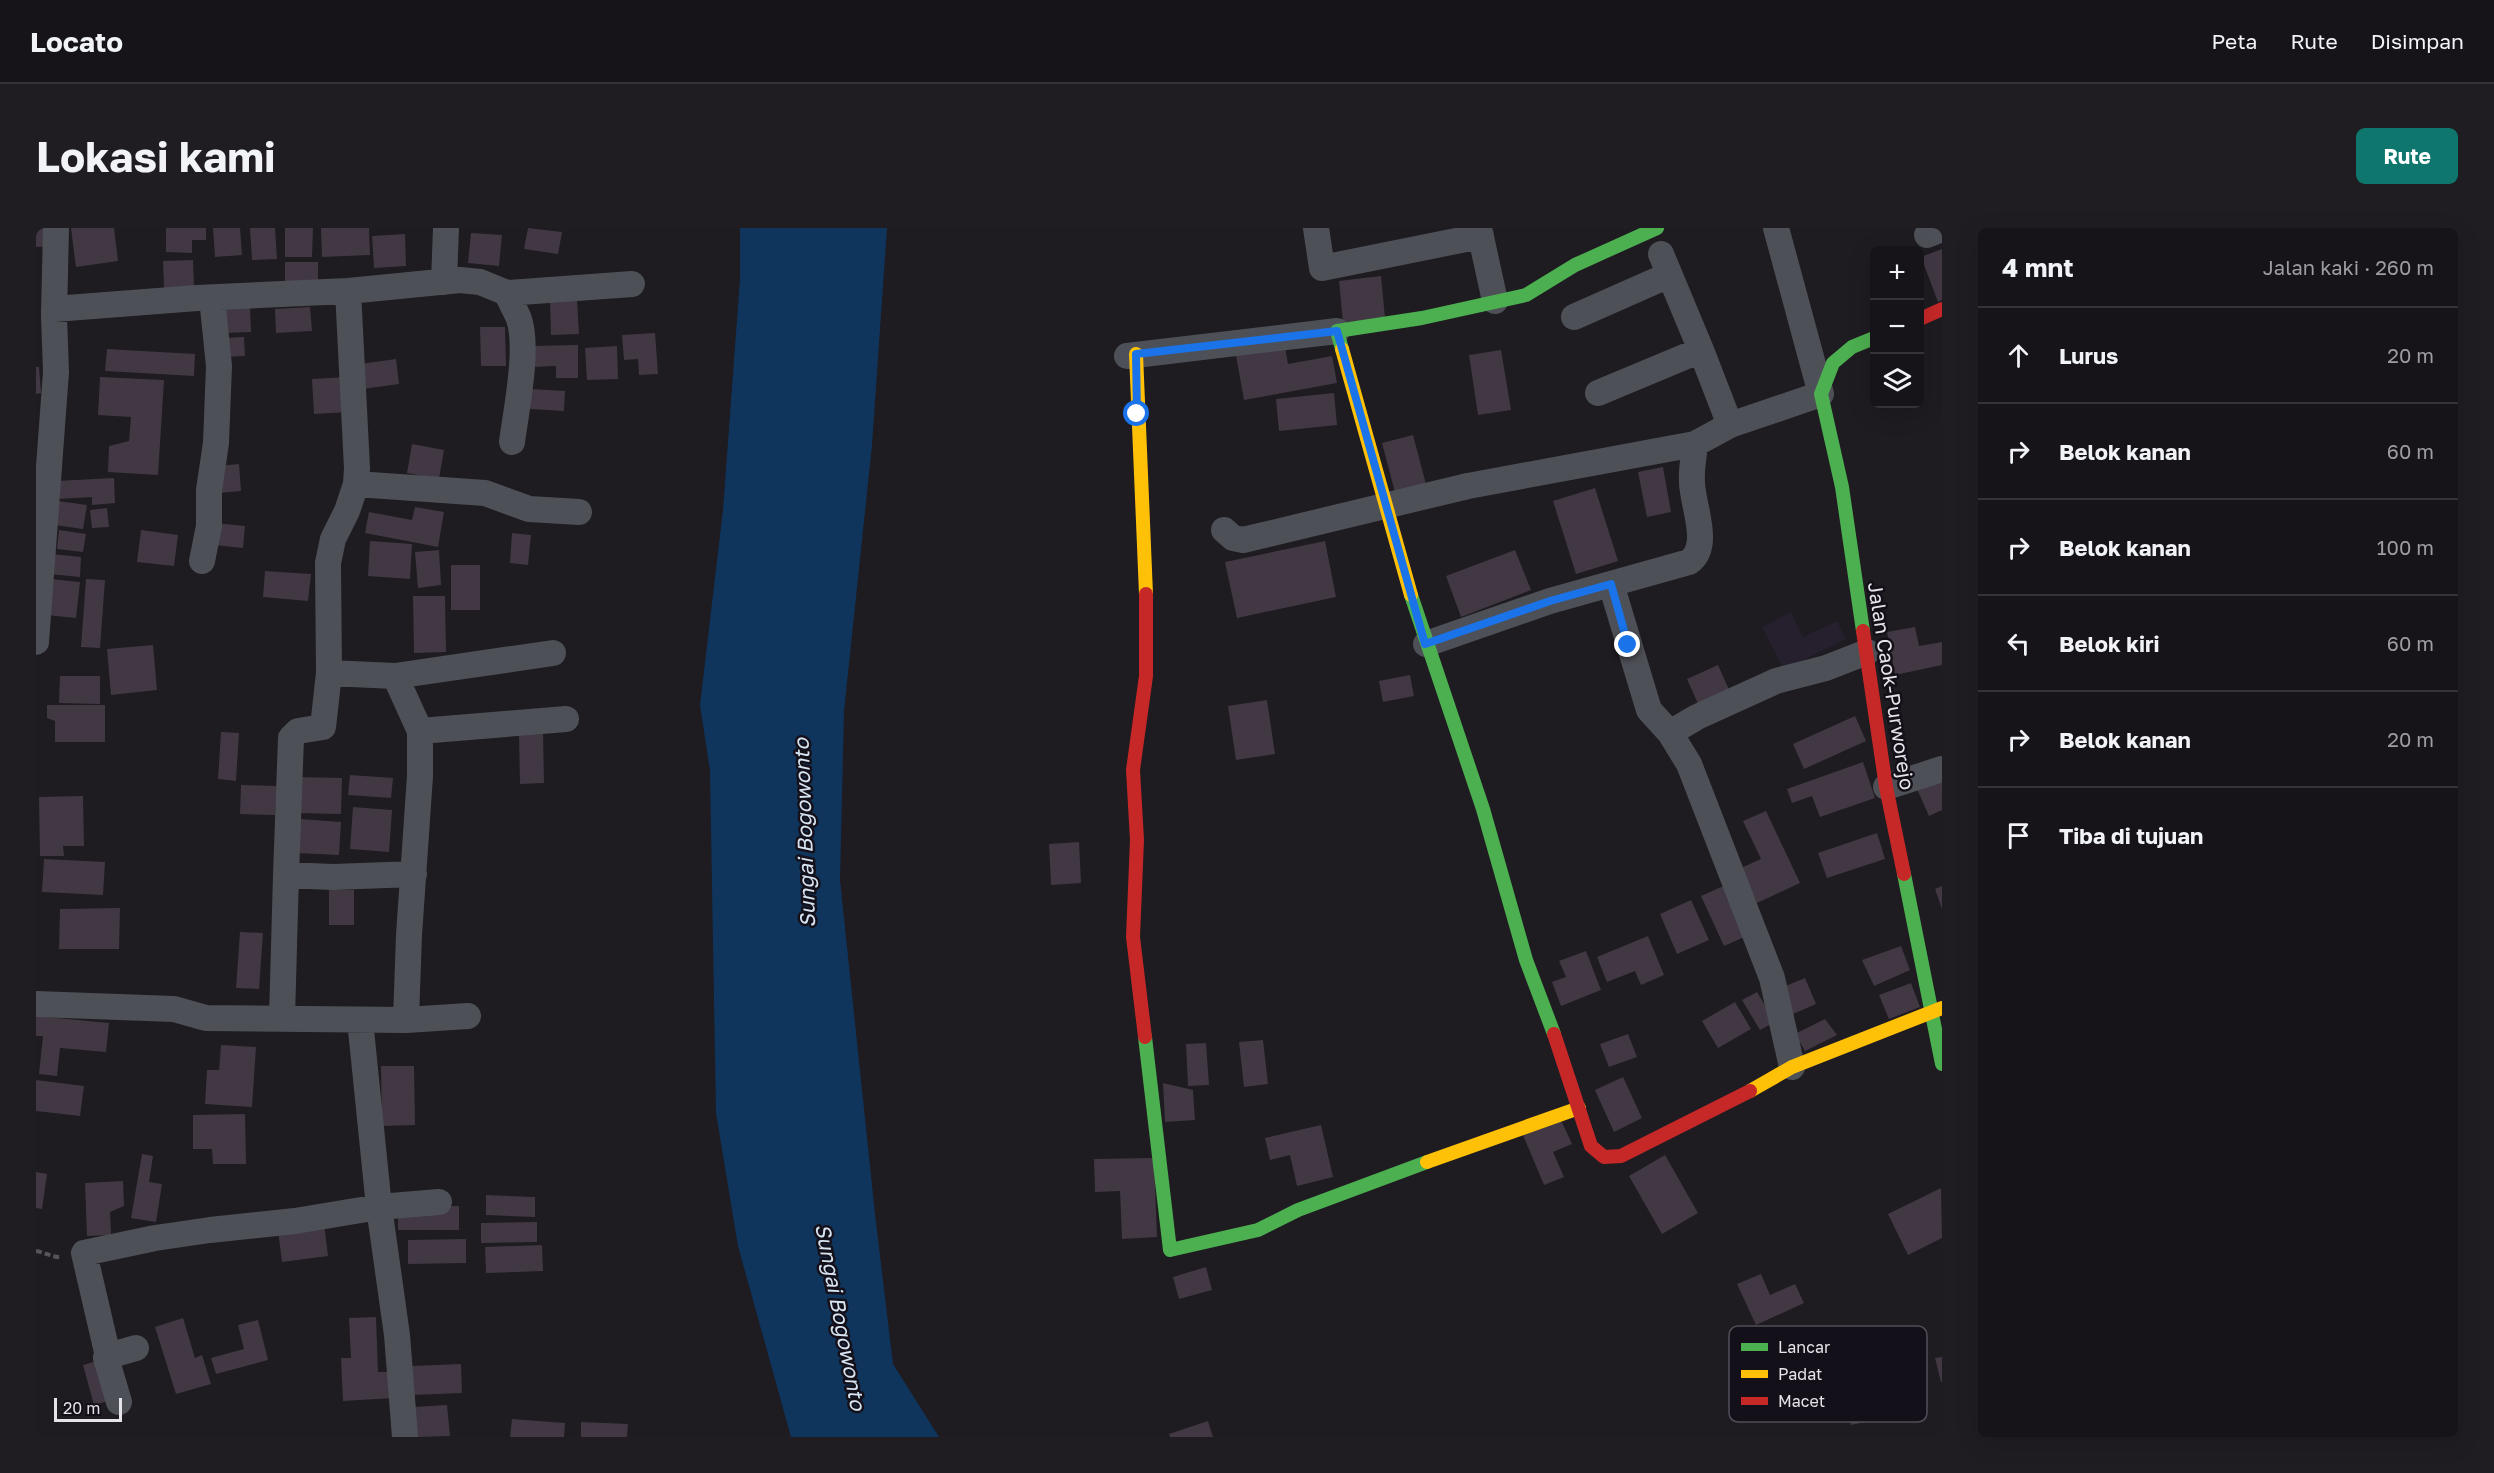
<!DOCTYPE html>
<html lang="id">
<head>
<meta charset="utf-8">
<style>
	body { margin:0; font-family:"Golos Text",sans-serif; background:#1f1d22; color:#f1f3f6 }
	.controls { position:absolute; right:18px; top:18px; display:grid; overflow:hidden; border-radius:9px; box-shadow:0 6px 24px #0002 }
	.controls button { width:54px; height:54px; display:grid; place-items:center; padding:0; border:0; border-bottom:2px solid #353338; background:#161419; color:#f1f3f6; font:30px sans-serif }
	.scale { position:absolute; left:18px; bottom:15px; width:68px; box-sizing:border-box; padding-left:6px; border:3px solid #e6e3ea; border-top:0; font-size:16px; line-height:21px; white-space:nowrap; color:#e6e3ea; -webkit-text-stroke:4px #141019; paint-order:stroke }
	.stop { position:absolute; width:18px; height:18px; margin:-14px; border:4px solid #1a73e8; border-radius:50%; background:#fff }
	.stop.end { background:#1a73e8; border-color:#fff; box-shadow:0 2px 6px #0008 }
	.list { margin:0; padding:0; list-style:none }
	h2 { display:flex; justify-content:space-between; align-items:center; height:78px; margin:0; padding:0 24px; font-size:26px }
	h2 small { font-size:20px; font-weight:400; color:#9e9ea2 }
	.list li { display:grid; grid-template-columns:39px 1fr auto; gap:18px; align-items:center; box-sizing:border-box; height:96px; padding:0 24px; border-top:2px solid #353338 }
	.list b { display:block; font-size:22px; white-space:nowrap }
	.list em { font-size:20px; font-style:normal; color:#9e9ea2 }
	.icon { flex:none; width:33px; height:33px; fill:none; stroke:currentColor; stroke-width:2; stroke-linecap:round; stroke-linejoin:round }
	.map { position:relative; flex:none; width:1906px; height:1209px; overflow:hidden; border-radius:9px }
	header { display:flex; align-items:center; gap:36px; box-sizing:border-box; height:84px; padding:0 30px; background:#161419; border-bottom:2px solid #353338 }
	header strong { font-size:28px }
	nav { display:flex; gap:33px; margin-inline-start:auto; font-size:21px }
	.intro { display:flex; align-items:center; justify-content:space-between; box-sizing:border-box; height:144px; padding:0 36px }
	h1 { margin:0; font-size:42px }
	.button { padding:15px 27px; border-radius:9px; background:#0f766e; color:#fff; font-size:21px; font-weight:700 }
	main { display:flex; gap:36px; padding:0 36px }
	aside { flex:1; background:#161419; border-radius:9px; box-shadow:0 6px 24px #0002 }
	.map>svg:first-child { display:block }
	.built { fill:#261f2e }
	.water { fill:#10355d }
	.building { fill:#413843 }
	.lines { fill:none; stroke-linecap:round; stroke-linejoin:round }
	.path { stroke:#55545a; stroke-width:4; stroke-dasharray:6 3; stroke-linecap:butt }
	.street { stroke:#4e5057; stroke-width:26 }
	.fast { stroke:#4caf50; stroke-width:14 }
	.slow { stroke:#ffc107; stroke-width:14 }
	.jam { stroke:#c62828; stroke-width:14 }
	.route { stroke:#1a73e8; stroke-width:8 }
	.labels { text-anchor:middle; stroke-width:5; stroke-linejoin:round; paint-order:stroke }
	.street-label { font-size:20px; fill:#e6e3ea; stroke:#141019 }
	.water-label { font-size:21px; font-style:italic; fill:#d7e4f2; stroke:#141019 }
	.key { fill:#141019; stroke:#534f58; stroke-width:1.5 }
	.key-label { font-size:16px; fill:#e6e3ea }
</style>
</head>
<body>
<header>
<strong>Locato</strong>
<nav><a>Peta</a><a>Rute</a><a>Disimpan</a></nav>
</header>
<div class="intro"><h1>Lokasi kami</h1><a class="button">Rute</a></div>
<main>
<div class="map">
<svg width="1906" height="1209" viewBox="0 0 1906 1209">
	<rect width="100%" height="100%" fill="#1e1b21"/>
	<path class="built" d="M1755 384 1767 409 1801 393 1810 411 1748 442 1726 399Z"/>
	<path class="water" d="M704 0H851L836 217 808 483 804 652 839 986 857 1136 903 1209H755L702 1018 680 885 674 543 664 477 687 282 704 51Z"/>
	<path class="building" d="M0 0H15L16 18 0 19Z
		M35 0H78L82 33 40 39Z
		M130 0H170V12H156V25L130 24Z
		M177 0H204L206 27 179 29Z
		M214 0H239L241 31 216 32Z
		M249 0H277L276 29H249Z
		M285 0H333L334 27 286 29Z
		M492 0 526 4 522 26 488 21Z
		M435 5 466 7 463 38 432 35Z
		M369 6 370 38 338 40 336 8Z
		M1906 21V72L1902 74 1885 29Z
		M157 32 158 60 128 61 127 33Z
		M249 34H282V61H249Z
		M1345 48 1349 90 1307 95 1303 53Z
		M541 72 543 106 515 107 514 73Z
		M274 79 276 103 240 105 239 81Z
		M214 80 215 104 188 105 187 81Z
		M444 99H469L470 138H445Z
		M619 105 622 146 603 147 602 131 588 132 586 107Z
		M208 109 209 128 188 129 187 110Z
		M1248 113 1252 136 1296 128 1301 155 1208 172 1199 122Z
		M542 117V150H520V138L496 139V118Z
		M581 118 582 151 551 152 549 120Z
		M71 121 159 126 158 148 69 143Z
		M1465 122 1475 182 1442 187 1433 127Z
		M360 131 363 156 327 161 324 136Z
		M0 139H3L5 165 0 166Z
		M64 149 128 152 122 247 72 244 73 218 93 213 95 189 62 187Z
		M312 149 314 184 278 186 276 151Z
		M495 161 529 163 528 183 494 181Z
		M1298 165 1301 197 1243 203 1240 171Z
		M1377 207 1391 260 1360 268 1346 215Z
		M376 216 408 222 403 251 371 245Z
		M203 236 205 263 183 265 182 238Z
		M1627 239 1635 284 1611 289 1602 244Z
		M78 250 79 275 56 277V269L22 271 20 253Z
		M1559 260 1582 333 1540 346 1517 273Z
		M22 273 51 277 47 301 19 297Z
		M379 279 408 284 402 319 329 305 333 284 376 292Z
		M71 280 73 299 56 300 54 282Z
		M180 295 209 298 207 320 178 317Z
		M23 302 50 306 47 324 21 321Z
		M105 302 142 307 138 338 101 334Z
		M476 305 495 307 492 337 474 335Z
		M334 313 376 316 374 351 332 348Z
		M1289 313 1300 369 1201 390 1189 334Z
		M403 322 405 357 382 360 379 324Z
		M1479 322 1495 362 1425 389 1410 348Z
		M15 326 45 329 44 349 13 346Z
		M415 337H444V382H415Z
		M229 343 275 346 272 373 227 369Z
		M15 351 44 354 40 390 10 387Z
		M50 351 69 352 64 420 45 419Z
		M377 368H409L410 424 378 425Z
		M1879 399 1883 418 1906 414V437L1859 447 1851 404Z
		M117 417 121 462 75 467 71 421Z
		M1682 437 1694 464 1663 478 1651 451Z
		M1374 447 1378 468 1347 474 1343 453Z
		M24 448H64V476L23 475Z
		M1231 472 1239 526 1200 532 1192 478Z
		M11 477H69V514H19V493L11 490Z
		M1819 488 1830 513 1768 541 1757 516Z
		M185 504 203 505 200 553 182 551Z
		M507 504 508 555 484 556 483 505Z
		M1827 534 1839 570 1784 589 1776 568 1756 575 1751 561Z
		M314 547 357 550 355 570 312 567Z
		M258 549 306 550 305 586 257 585Z
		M1906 550V582L1893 588 1881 561Z
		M205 557 241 558 239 587 204 586Z
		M47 568 48 618H27L28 628H4L3 569Z
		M317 579 356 582 353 624 314 621Z
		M1730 583 1764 655 1721 675 1705 640 1725 631 1707 593Z
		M264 591 305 594 303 627 261 625Z
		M1841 605 1849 631 1791 650 1782 625Z
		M1043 614 1045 655 1015 657 1013 616Z
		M8 631 69 634 67 667 6 664Z
		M1692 656 1715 706 1688 718 1665 668Z
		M1906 658V681L1899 661Z
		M293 662H318V697H293Z
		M1655 672 1673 712 1641 726 1624 686Z
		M84 680 83 721H23L24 681Z
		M204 704 227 705 223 761 200 760Z
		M1612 708 1628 747 1605 757 1599 743 1571 754 1561 729Z
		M1865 718 1874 742 1838 758 1826 732Z
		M1550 723 1565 762 1525 778 1516 754 1530 749 1523 733Z
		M1769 750 1780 776 1757 786 1745 760Z
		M1875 755 1884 779 1853 791 1843 767Z
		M1721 764 1739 794 1724 802 1706 772Z
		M1699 774 1715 801 1682 820 1666 793Z
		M0 788 73 795 70 824 24 820 21 848 3 846 7 808H0Z
		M1789 791 1801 807 1769 823 1759 806Z
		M1592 806 1601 829 1573 839 1564 816Z
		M1227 812 1232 856 1208 859 1203 814Z
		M1170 815 1173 857 1152 858 1150 816Z
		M185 817 220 819 216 879 169 876 171 842H183Z
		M345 838H378L379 897 346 898Z
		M1587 849 1606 890 1578 904 1559 862Z
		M0 852 48 858 44 888 0 883Z
		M1127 855 1157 862 1159 892 1129 894Z
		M209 886 210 936H177L176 921H157V887Z
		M1525 892 1536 916 1517 924 1528 949 1508 957 1487 907Z
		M1285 897 1297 949 1261 958 1254 927 1234 932 1229 910Z
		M106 926 117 928 113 954 126 956 120 994 95 990Z
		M1629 927 1662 985 1626 1006 1593 948Z
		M1118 930 1121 1009 1086 1011 1084 963 1059 964 1058 931Z
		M0 944 11 946 6 981 0 980Z
		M87 953 88 978 74 984 75 1007 51 1008 49 955Z
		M1905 960 1906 1010 1872 1027 1852 986Z
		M450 967 499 969V989L450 987Z
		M423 978V1002H362V979Z
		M501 994V1014L445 1015V995Z
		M288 995 292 1028 246 1034 242 1002Z
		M430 1011V1035L372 1036V1012Z
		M506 1017 507 1043 450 1045 449 1019Z
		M1170 1039 1176 1062 1143 1071 1137 1049Z
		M1725 1046 1734 1067 1759 1056 1768 1075 1720 1097 1701 1056Z
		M340 1089 342 1144H357L358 1170 307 1173 305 1130H315L313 1090Z
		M147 1090 159 1130 166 1127 175 1156 140 1166 119 1099Z
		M222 1092 232 1132 180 1146 175 1130 208 1121 202 1097Z
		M1906 1129V1154H1905L1899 1130Z
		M68 1131 79 1171 58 1177 47 1137Z
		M1856 1131 1865 1168 1830 1176 1834 1193 1815 1197 1808 1167 1794 1170 1789 1146Z
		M425 1136 426 1165 377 1167 376 1138Z
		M411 1177 414 1208 381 1209 378 1179Z
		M476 1191 529 1195 528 1209H474Z
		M1172 1193 1177 1209H1134L1133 1206Z
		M545 1194 592 1196 591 1209H545Z"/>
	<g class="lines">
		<path class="path" d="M0 1023C8 1024 17 1030 25 1029"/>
		<path class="street" d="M1280 0 1286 40 1445 8
			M1443 0 1459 73
			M1891 7 1906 1
			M408 54 410 0
			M312 63 321 240 320 256 311 283 297 311 292 335 293 445 359 448 517 425
			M471 65 596 56
			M18 81 161 70 312 63 424 52 444 54 471 65C474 74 480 83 483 91 493 121 480 183 476 214
			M1538 89 1633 47
			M1665 122 1694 197
			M1091 128 1301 103
			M1562 165 1665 122 1625 26
			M320 256 449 265 493 281 543 284
			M1188 302 1197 310 1207 312 1432 258 1659 216 1694 197 1785 166 1740 0
			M166 333 173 298V262L180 215 183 138 176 70
			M1575 356 1613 482 1634 505 1653 536 1736 750 1756 839
			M0 414 20 144 18 88 20 0
			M1390 416 1514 373 1653 334C1676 318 1656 277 1656 254 1655 241 1658 228 1659 216
			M384 503 530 491
			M1634 505 1661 489 1740 453 1790 440 1831 424
			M1850 559 1906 541
			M250 647 255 510 262 503 287 499 293 445
			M0 776 138 781 170 790 370 792 373 707 384 548V503L359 448
			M246 790 250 647 297 649 378 646
			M324 792 343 979 361 1107 369 1209
			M370 792 432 788
			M72 1128 100 1120
			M83 1174 70 1130 72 1128 48 1025 119 1010 174 1002 259 993 343 979 403 974"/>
		<path class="fast" d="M1306 121 1301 103 1386 90 1490 67 1539 37 1621 0
			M1375 367 1447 581 1490 732 1518 806
			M1827 403 1806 259 1785 166 1797 135 1816 119 1838 110
			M1868 646 1906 836
			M1109 809 1134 1022 1222 1002 1262 982 1391 934"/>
		<path class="slow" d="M1306 121 1375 367
			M1100 126 1110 366
			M1714 863 1756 839 1906 780
			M1391 934 1543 880"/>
		<path class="jam" d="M1884 91 1906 81
			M1827 403 1850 559 1868 646
			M1518 806 1555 918 1568 929 1585 928 1714 863
			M1109 809 1097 709 1101 612 1097 542 1110 448V366"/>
	</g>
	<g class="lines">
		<path class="route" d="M1101 186 1100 126 1301 103 1389 416 1514 373 1575 356 1592 417"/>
	</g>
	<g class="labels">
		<g class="street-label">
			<text transform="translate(1855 458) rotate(81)" y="7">Jalan Caok-Purworejo</text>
		</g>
		<g class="water-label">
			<text transform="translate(769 605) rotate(-92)" y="7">Sungai Bogowonto</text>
			<text transform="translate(804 1089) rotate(79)" y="7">Sungai Bogowonto</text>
		</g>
	</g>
	<rect x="1693" y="1098" width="198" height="96" rx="9" class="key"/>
	<rect x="1705" y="1115" width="27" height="8" fill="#4caf50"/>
	<rect x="1705" y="1142" width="27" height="8" fill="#ffc107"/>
	<rect x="1705" y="1169" width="27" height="8" fill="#c62828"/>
	<g class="key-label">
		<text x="1742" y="1125">Lancar</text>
		<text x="1742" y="1152">Padat</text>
		<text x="1742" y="1179">Macet</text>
	</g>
</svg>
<div class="controls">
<button>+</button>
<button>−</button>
<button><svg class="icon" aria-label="layers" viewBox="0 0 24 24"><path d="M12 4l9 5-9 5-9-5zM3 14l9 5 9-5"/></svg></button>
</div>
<div class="scale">20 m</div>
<div class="stop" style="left:1101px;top:186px"></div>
<div class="stop end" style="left:1592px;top:417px"></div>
</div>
<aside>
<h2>4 mnt<small>Jalan kaki · 260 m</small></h2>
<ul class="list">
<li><svg class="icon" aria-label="ahead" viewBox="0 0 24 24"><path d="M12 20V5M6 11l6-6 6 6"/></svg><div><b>Lurus</b></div><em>20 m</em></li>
<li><svg class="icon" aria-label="right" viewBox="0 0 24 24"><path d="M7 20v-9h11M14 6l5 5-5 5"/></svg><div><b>Belok kanan</b></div><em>60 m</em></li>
<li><svg class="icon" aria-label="right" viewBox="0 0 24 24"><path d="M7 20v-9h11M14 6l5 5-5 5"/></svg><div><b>Belok kanan</b></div><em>100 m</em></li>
<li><svg class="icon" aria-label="left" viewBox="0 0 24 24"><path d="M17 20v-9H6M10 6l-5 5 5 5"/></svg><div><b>Belok kiri</b></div><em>60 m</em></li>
<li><svg class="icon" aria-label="right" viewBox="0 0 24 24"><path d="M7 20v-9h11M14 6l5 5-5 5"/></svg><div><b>Belok kanan</b></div><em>20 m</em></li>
<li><svg class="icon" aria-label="arrive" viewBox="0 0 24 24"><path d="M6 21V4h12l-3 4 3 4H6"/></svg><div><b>Tiba di tujuan</b></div></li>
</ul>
</aside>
</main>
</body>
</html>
